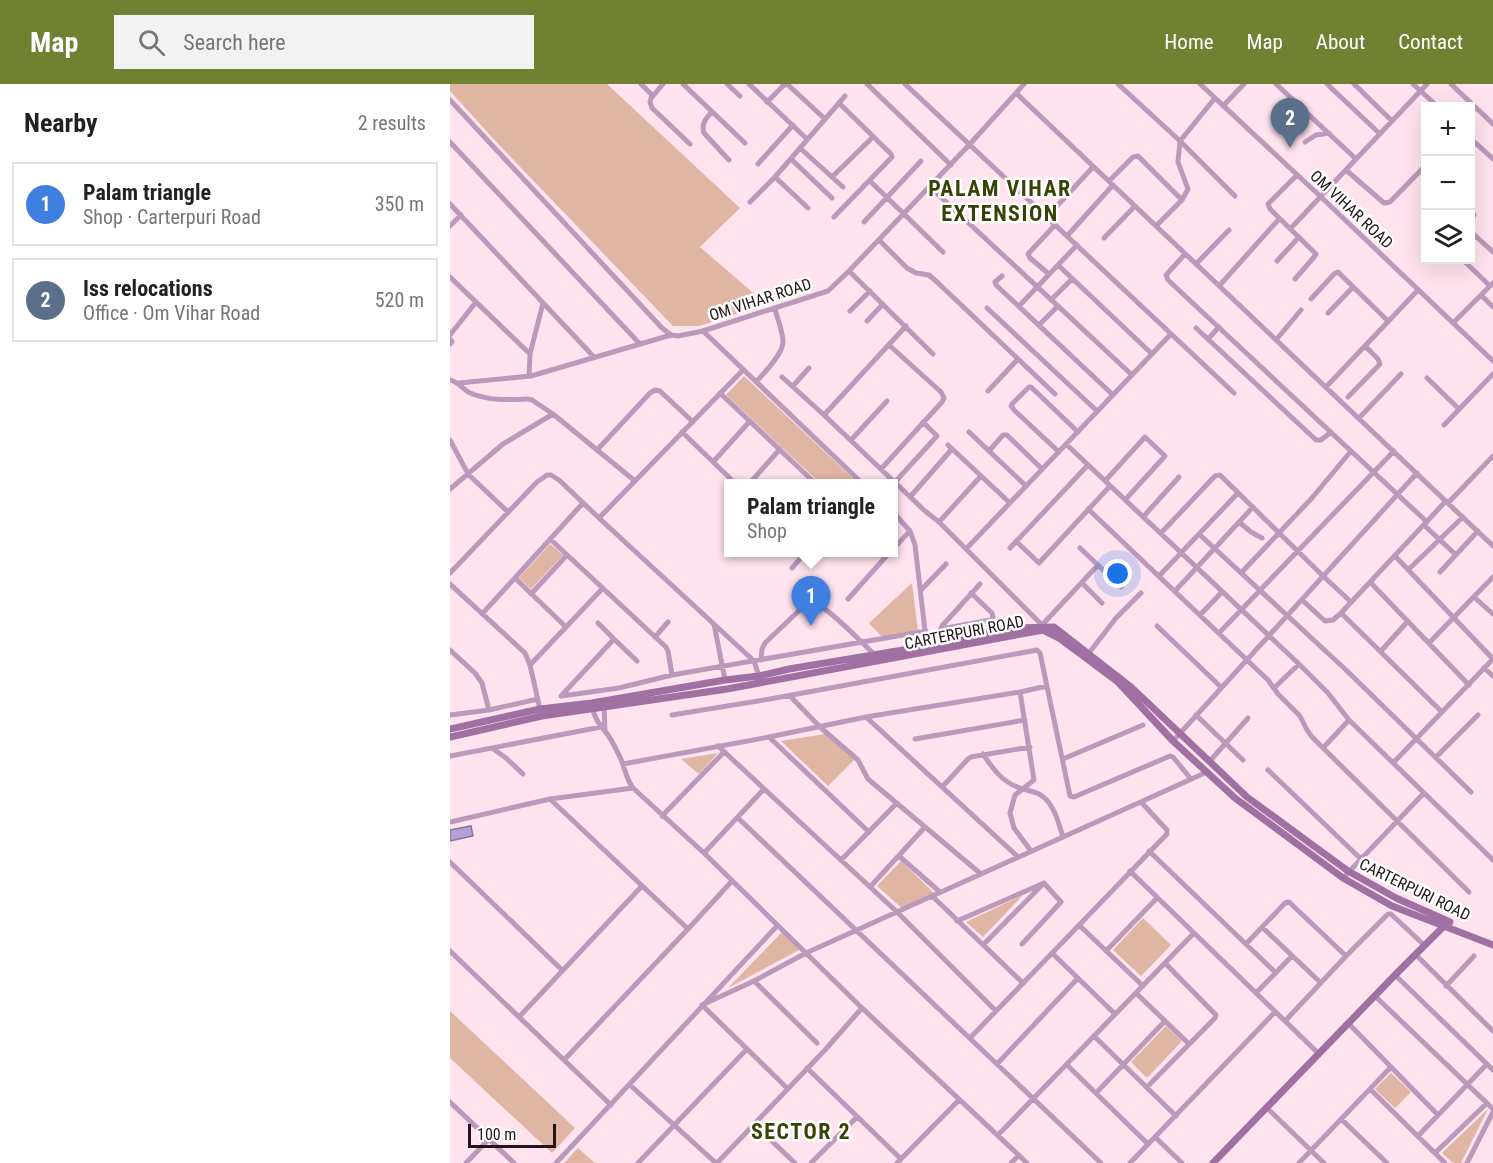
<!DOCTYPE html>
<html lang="en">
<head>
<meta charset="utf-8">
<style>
	body { margin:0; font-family:"Roboto Condensed",sans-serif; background:#f2f2f2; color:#222 }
	.controls { position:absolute; right:18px; top:18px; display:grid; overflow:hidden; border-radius:0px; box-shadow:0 6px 24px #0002 }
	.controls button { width:54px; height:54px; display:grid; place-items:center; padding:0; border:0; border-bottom:2px solid #e0e0e0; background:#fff; color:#222; font:30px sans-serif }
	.scale { position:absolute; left:18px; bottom:15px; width:88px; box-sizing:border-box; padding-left:6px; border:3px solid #21151a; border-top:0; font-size:16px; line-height:21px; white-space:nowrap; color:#21151a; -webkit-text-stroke:4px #fff; paint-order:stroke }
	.you { position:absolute; left:668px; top:490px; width:21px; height:21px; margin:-15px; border:4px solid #fff; border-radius:50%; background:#1a73e8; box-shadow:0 0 0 9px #1a73e833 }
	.badge { display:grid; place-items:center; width:39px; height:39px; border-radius:50%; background:#708232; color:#fff; font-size:20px; font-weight:700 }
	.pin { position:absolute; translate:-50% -50px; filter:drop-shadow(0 2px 3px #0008) }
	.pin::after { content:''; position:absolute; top:32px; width:21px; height:18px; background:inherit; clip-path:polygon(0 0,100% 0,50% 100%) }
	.popup { position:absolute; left:274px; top:395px; width:174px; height:78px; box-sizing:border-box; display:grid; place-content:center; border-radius:0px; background:#fff; filter:drop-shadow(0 2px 4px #0005); font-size:20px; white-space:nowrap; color:#767676 }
	.popup b { font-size:22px; color:#222 }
	.popup::after { content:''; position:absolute; left:50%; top:100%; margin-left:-12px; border:12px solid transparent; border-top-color:#fff }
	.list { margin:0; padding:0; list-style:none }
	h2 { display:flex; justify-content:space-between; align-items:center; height:78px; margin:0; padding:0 24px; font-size:26px }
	h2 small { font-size:20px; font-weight:400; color:#767676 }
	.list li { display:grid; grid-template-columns:39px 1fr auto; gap:18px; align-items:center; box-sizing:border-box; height:84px; margin:0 12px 12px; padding:0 12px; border:2px solid #e0e0e0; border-radius:0px }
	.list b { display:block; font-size:22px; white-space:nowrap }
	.list p { margin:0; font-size:20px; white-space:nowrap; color:#767676 }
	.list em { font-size:20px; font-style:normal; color:#767676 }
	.icon { flex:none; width:33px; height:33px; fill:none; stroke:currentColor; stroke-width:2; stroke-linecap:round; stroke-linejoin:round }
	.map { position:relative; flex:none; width:1043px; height:1079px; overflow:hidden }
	header { display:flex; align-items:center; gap:36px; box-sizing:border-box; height:84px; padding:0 30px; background:#708232; color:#fff }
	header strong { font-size:28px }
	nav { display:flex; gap:33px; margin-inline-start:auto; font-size:21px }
	.search { width:420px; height:54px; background:#f2f2f2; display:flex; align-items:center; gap:15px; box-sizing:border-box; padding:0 21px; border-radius:0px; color:#767676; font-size:22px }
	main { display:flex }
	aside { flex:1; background:#fff }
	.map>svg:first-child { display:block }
	.green { fill:#e1b5a4 }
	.water { fill:#b2a0d6; stroke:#86769e; stroke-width:1.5 }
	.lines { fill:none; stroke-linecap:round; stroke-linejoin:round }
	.street { stroke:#b9b; stroke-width:5 }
	.secondary { stroke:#a170a3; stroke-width:7 }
	.labels { text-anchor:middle; stroke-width:5; stroke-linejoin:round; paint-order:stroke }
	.street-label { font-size:16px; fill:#21151a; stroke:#fff }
	.district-label { font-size:22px; font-weight:bold; letter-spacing:1.5px; fill:#374207; stroke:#fff }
</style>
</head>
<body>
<header>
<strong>Map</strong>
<div class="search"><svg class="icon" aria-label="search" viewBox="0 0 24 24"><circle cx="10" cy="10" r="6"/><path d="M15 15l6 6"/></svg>Search here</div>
<nav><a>Home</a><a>Map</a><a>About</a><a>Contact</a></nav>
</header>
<main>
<aside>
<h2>Nearby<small>2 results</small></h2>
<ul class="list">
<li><span class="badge" style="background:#3f7fe0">1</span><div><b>Palam triangle</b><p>Shop · Carterpuri Road</p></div><em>350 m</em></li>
<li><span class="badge" style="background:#5c6f8a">2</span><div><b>Iss relocations</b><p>Office · Om Vihar Road</p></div><em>520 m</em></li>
</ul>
</aside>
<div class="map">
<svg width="1043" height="1079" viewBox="0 0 1043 1079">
	<rect width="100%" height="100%" fill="#ffe3ee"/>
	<path class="green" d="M0 0H157L290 124 250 163 316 220 249 242H223L51 63 0 7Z
		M294 292 408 399H370L276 311Z
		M100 460 113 471 81 505 69 494Z
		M462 499 468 547 432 553 419 539Z
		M375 650 404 676 378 702 331 657Z
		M268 669 249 690 231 675Z
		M451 777 484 809 452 824 427 802Z
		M573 811 533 853 516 838Z
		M693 834 721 861 691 892 663 866Z
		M333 847 351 865 278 904Z
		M0 927 125 1044 102 1069 0 974Z
		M716 942 732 957 697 994 681 978Z
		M941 989 961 1008 945 1024 925 1005Z
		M1038 1025 1011 1079H1003L992 1069Z
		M128 1064 145 1079H114Z"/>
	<path class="water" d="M21 742 23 752 0 757V746Z"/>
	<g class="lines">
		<path class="street" d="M191 0 202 11 200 18 202 24 240 60
			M233 0 295 59
			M277 0 290 12
			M299 0 357 55
			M417 0 501 81
			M455 0 784 309
			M668 0 730 57 785 112
			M750 0 871 113 1043 277
			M826 0 906 75
			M877 0 930 50
			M904 0 942 37
			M963 0 987 22
			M1001 0 1043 40
			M566 9 1043 462
			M202 13 213 0
			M0 16 212 244 221 251
			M317 18 333 2 337 0 375 35
			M773 22 794 0
			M262 28C256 34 251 40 254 49L279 76
			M975 52H976
			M1020 54 1043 75
			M730 57 765 14
			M0 58 190 260
			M855 58 866 51 879 49
			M350 64 393 103
			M341 75 382 114
			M308 80 343 41
			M896 86 934 119 940 118 976 81
			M325 93 358 124
			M382 93 423 53
			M420 97 493 168
			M659 97 683 73 688 72 732 116
			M480 103 682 291
			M300 118 325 93 395 12
			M0 120 144 273
			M605 124 643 83
			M1020 127 1024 131 1020 139
			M384 133 442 73 441 70 389 19
			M414 138 471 77
			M0 142 11 131
			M706 142 732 116 738 105 728 78 730 57
			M840 145 977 0
			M1020 147 1043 168
			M617 152 663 101
			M654 154 685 122
			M429 156 457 184 466 189 479 191 487 198 605 310
			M735 170 717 190 716 191 718 196 977 438
			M1013 176 1040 202
			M827 177 849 153
			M746 180 779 146
			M608 181 702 270
			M399 187 483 270
			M599 190 580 174 578 170 605 141
			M552 192 545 198 546 201 663 311
			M0 193 80 270
			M845 195 865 172 866 170 820 125 818 120 847 91
			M769 202 829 135
			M1031 211 1043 223
			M861 215 884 190 888 188 938 237
			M601 216 622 195
			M569 222 627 161
			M537 224 647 327
			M400 227 420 207
			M878 229 903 203
			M417 237 433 220
			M1003 239 1043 199
			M589 241 608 222
			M746 244 866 356H871L881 348
			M253 247 413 400
			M0 251 26 218
			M0 255 2 258 0 260
			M758 255 769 243
			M826 256 851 226
			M79 292 80 270 93 219
			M332 293 374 331 475 427 489 438 592 541 593 545
			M977 294 1009 325
			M0 296C9 298 12 305 20 309 40 317 57 316 78 315L82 316 103 330 185 397
			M306 298C314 289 333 270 333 258 333 247 327 235 325 224
			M9 299 81 292 221 251 228 252 253 247 378 207 399 187 520 60 574 0
			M343 302 359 284
			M876 303 968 206
			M538 307 568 275
			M270 309 366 400
			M898 313 930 280 928 275 915 262
			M374 331 456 242
			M909 334 951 290
			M994 341 1043 290
			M232 348 286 400
			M519 348 576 402
			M0 356 18 390 58 428
			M401 356 437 317
			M616 360 849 580 878 609 899 636 1043 776
			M498 361 560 419
			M147 366 200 309 205 306 210 307 243 338
			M539 367 553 351H557L592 385
			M609 368 565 327 561 322 563 319 579 303H581L628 348
			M263 378 300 337
			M431 385 492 318 494 314 491 308 439 261
			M655 397 695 353 715 372 675 416
			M445 398 487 352 473 338
			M299 400 330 365
			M0 405 53 360 103 330
			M460 413 502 365
			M998 419 1043 372
			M638 425 818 596 828 610 850 632 857 646 862 653 1019 808
			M443 428 460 447 465 461 477 564
			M693 433 729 393
			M149 434 293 286
			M489 438 531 392
			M789 438 801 448 812 454
			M974 441 1006 471
			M711 449 765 392 770 391 872 491 901 518
			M749 450 895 585 1021 708
			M100 455 216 563 218 567 222 591
			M566 457 589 479 660 402
			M560 464 638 381
			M630 464 671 503
			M443 465 460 447
			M516 465 721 250
			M945 472 1043 575
			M342 484 356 468
			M958 486 1013 433
			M990 488 1028 447
			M0 489 87 398 97 391H101L109 396 149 434 304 577 309 592
			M791 489 862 414 901 367
			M709 492 788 409
			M65 494 116 543
			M920 498 1019 601
			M632 499 652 519
			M0 500 75 569 80 581 90 625
			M471 506 496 480
			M725 507 803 423
			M81 510 117 471
			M1024 513 1043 530
			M398 515 440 468
			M852 516 875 537 883 536 891 529 996 417
			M891 529 992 628
			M32 530 133 419
			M750 531 772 508
			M148 539 164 555
			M264 540 275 596
			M592 541 648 481
			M707 542 771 603
			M491 545 541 536 543 533 542 529 521 509
			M769 549 944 367
			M205 553 218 538
			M979 559 1043 493
			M492 561 490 547 492 542 530 500
			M0 566 25 589 32 599 39 626
			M931 567 958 537
			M638 572 639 569 666 534 691 509
			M311 576 312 565 315 559 356 520C360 519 361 519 365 519 378 523 413 560 424 570
			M80 581 153 504
			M1034 584 1043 592
			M824 604 849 580
			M570 608 584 696 565 711 560 729 564 744 581 767
			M111 612 169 604 222 591 476 547
			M111 612 164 555 187 577
			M340 612 370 643 408 676 418 695 531 790
			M142 621C144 633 148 639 155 647 161 654 166 665 170 673 175 684 176 695 183 704L254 769 412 924 577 1079
			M154 621 155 647
			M0 631 39 626 88 615
			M222 631 320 615 587 566 590 569 620 712 624 713 720 672 723 673 741 695
			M746 631 793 676
			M416 633 568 773
			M319 653 419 748
			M465 655 575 636
			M723 657 967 389
			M268 662 447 828 546 927
			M42 664 56 674 73 690
			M873 664 899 636
			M533 670C543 685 552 698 570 704 577 707 586 707 592 712 604 720 609 740 613 753
			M0 672 151 643
			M986 673 1028 631
			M613 675 693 641
			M759 678 798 634
			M943 679 1043 575
			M173 680 319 653 416 633 570 608 597 602
			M818 686 911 775
			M492 703 518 675 521 673 580 663
			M100 715 238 845
			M212 732 274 668
			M288 734 651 1079
			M0 738 100 715 183 704
			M699 767 826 889
			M254 769 314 705
			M449 772 490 808
			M391 776 446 720
			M0 778 112 886
			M680 787 869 970
			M893 794 974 709
			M420 803 475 743
			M482 812 573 899
			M507 837 594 799 611 818 572 860
			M629 841 693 902
			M812 843 871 899
			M796 860 835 819 839 818 896 872
			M533 861 593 800
			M0 867 161 1021
			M656 867 707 814
			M602 869 665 930
			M965 870 1043 947
			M945 891 1043 986
			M304 897 367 959
			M996 902 1024 872
			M686 909 739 960
			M806 909 842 872
			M925 912 1043 1025
			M69 933 192 802
			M835 937 896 872 938 830H941L974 861
			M898 939 988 1031
			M644 952 726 1032
			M520 954 717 750V746L691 718
			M114 976 238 845 282 797
			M547 980 628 894
			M617 981 698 1060
			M357 984 451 1075
			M180 1001 266 1079
			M697 1003 765 934 766 931 715 879
			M338 1005 252 921 304 897 356 869 757 688
			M920 1005 995 1079
			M646 1009 715 937
			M0 1018 64 1079
			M816 1023 874 1079
			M891 1035 937 1079
			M304 1040 345 1079
			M548 1051 744 849
			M968 1052 1037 980
			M705 1053 732 1079
			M985 1069 1037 1019
			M16 1079 39 1055
			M106 1079 327 842
			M188 1079 297 965
			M267 1079 375 966 412 924
			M361 1079 407 1033
			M447 1079 509 1016
			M561 1079 569 1071
			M680 1079 825 928
			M849 1079 941 983
			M1017 1079 1043 1028"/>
		<path class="secondary" d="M0 645 90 625 142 619 275 596 309 592 339 585 477 562 566 544 604 543 681 603 797 713 898 787 946 814 1000 838
			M0 653 92 632 277 605 593 546 609 554 668 598 723 657 785 714 893 794 942 822 1043 861
			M763 1079 945 891 995 841"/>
	</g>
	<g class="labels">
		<g class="street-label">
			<text transform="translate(902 125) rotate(43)" y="6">OM VIHAR ROAD</text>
			<text transform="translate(310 215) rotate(-18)" y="6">OM VIHAR ROAD</text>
			<text transform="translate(514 548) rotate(-11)" y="6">CARTERPURI ROAD</text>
			<text transform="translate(965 805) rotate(26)" y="6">CARTERPURI ROAD</text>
		</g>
		<g class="district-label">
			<text x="550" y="112">PALAM VIHAR<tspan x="550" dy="25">EXTENSION</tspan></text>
			<text x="351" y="1055">SECTOR 2</text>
		</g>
	</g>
</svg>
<div class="controls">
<button>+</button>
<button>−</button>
<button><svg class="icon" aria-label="layers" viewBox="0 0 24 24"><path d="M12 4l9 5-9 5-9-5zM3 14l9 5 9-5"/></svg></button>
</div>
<div class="scale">100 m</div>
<div class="you"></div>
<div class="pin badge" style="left:361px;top:542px;background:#3f7fe0">1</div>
<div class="popup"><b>Palam triangle</b>Shop</div>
<div class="pin badge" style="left:840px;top:64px;background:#5c6f8a">2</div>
</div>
</main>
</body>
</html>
